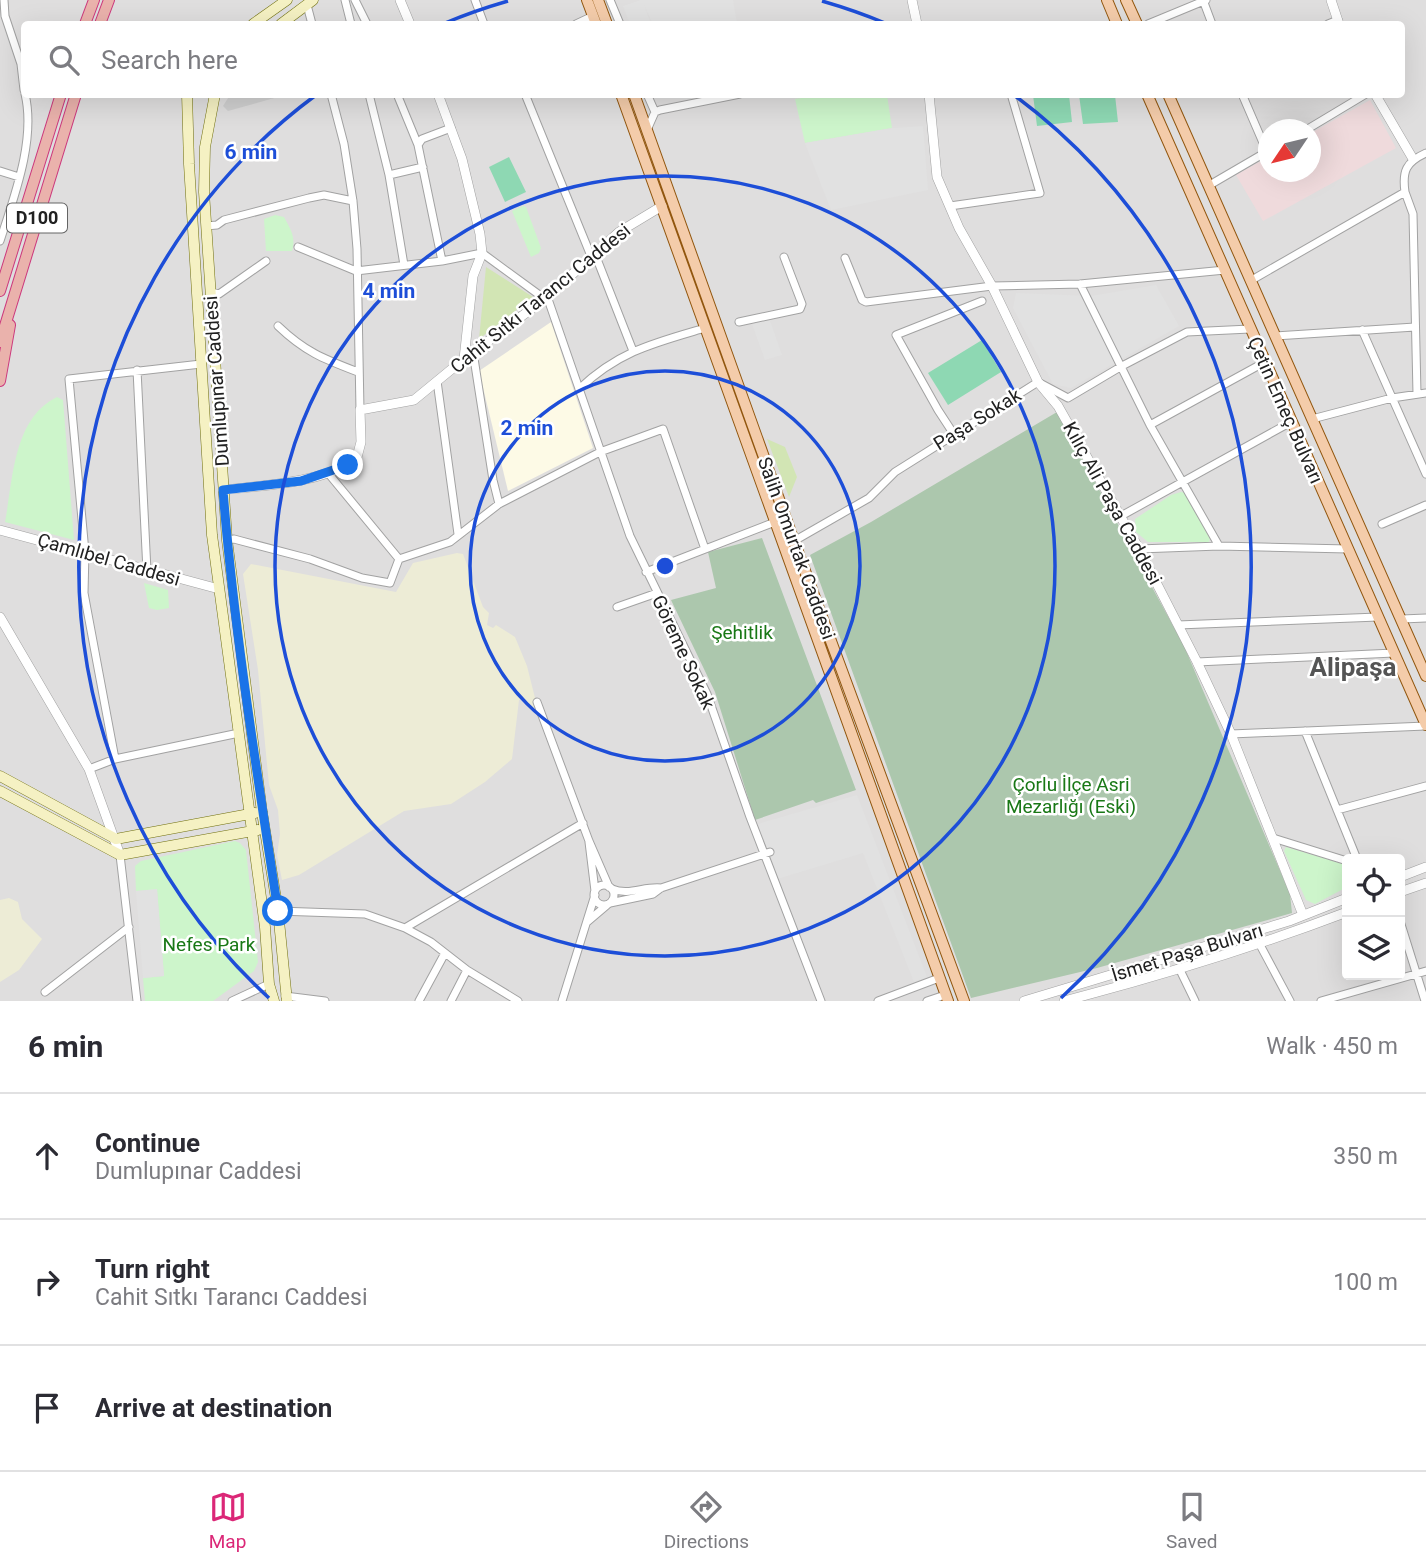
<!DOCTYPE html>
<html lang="en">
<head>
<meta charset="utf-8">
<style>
	body { margin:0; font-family:Roboto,sans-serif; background:#f7f7f7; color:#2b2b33 }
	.controls { position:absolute; right:21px; bottom:21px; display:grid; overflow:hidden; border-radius:7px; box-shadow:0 7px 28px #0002 }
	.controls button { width:63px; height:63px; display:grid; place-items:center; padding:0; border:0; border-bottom:2px solid #e1e1e2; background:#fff; color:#2b2b33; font:35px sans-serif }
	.compass { position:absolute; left:1258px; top:119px; width:63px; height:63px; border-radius:50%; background:#fff; box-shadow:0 7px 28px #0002; rotate:235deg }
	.stop { position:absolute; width:21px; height:21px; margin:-16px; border:5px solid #1a73e8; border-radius:50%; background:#fff }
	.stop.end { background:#1a73e8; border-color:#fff; box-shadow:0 2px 7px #0008 }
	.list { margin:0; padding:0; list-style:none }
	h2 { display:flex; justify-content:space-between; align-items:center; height:91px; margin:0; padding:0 28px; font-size:30px }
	h2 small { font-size:23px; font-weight:400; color:#7c7c81 }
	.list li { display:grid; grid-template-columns:46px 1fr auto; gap:21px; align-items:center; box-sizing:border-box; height:126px; padding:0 28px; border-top:2px solid #e1e1e2 }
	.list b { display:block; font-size:26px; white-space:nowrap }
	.list p { margin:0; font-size:23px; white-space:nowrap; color:#7c7c81 }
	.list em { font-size:23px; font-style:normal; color:#7c7c81 }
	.icon { flex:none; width:38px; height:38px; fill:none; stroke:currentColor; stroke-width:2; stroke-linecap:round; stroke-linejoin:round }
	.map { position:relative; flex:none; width:1426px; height:1001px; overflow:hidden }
	.search { position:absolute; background:#fff; box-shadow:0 7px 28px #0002; left:21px; right:21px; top:21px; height:77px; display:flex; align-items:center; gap:18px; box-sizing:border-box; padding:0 24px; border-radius:7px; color:#7c7c81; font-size:26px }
	.sheet { height:469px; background:#fff }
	nav { display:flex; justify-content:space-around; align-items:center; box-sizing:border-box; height:98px; border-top:2px solid #e1e1e2; background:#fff; font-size:19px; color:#7c7c81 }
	nav a { display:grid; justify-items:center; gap:4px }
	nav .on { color:#db2777 }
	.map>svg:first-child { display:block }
	.residential { fill:#dfdede; fill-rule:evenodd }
	.commercial { fill:#efdadc }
	.education { fill:#fdfae6 }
	.religious { fill:#cfcfcf }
	.farmland { fill:#edecd6 }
	.grass { fill:#d2e5b4 }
	.cemetery { fill:#acc7ad }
	.park { fill:#cdf5cb }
	.pitch { fill:#8ed8b3 }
	.parking { fill:#e1e1e1 }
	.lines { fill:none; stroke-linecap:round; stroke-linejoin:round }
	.minor-casing { stroke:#a2a2a2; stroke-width:9 }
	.tertiary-casing { stroke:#a2a2a2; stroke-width:10 }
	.secondary-casing { stroke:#71700f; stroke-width:11 }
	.primary-casing { stroke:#91560e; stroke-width:12 }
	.trunk-casing { stroke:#cc387c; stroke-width:12 }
	.minor { stroke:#fff; stroke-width:7 }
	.tertiary { stroke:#fff; stroke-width:9 }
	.secondary { stroke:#f5f1c3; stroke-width:10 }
	.primary { stroke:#f4ccaa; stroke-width:10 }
	.trunk { stroke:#eab2ac; stroke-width:10 }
	.route { stroke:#1a73e8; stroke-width:9 }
	.ring { fill:none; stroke:#1d4ed8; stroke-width:3.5 }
	.labels { text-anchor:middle; stroke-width:5; stroke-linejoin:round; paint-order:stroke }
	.shield { fill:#fff; stroke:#646464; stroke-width:2 }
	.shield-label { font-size:18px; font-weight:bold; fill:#212121 }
	.street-label { font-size:19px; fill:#212121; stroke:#fff }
	.park-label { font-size:19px; fill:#197816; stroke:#fff }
	.district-label { font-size:26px; font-weight:bold; fill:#545454; stroke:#fff }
	.centre { fill:#1d4ed8; stroke:#fff; stroke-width:3.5 }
	.ring-label { font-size:21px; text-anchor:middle; font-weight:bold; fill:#1d4ed8; stroke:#fff; stroke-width:5; stroke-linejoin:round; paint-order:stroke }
</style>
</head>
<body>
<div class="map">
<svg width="1426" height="1001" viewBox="0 0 1426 1001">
	<rect width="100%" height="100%" fill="#f1ede9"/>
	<path class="residential" d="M0 0H1426V1001H0ZM24 24H1402V94H24ZM1268 130H1310V172H1268ZM1347 859H1400V975H1347Z"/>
	<path class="commercial" d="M1370 100 1396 148 1263 221 1236 175 1268 157V172H1310L1311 133Z"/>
	<path class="education" d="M551 322 593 448 508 491 479 371Z"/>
	<path class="religious" d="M230 95V94L285 95 228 111 223 106Z"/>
	<path class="farmland" d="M457 553 463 554 483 607 489 613 487 625 493 628 496 625 515 637 527 666 538 710 533 711 521 699 519 700 512 759 485 782 451 804 404 811 299 875 282 880 277 855 280 834 278 810 269 785 258 670 243 574 251 564 396 592 413 563Z
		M9 898 18 902 22 919 42 939 19 970 0 982V900Z"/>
	<path class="grass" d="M486 267 533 297 479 339Z
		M767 439 785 447 797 477 789 497Z"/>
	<path class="cemetery" d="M1057 412 1184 646 1290 894 1292 913 1097 968 971 998 810 555 871 522Z
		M762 538 856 790 816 803 813 800 755 820 715 692 671 600 716 588 708 552Z"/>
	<path class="park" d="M827 94 887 95 892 128 805 143 795 99Z
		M523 206 526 207 541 248 539 253 531 257 512 211Z
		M275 215 284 217C291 230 296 237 292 251H266L264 219Z
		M57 397 63 400 74 540 5 522C13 480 13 418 57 397Z
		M1181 492 1187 493 1211 534 1209 542H1148L1136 532 1135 519 1171 495Z
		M144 583 168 590 169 608 157 610 149 608Z
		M235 841 240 843 246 850 258 962 254 971 213 1001H145L143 978 164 976 157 890 136 891 135 866 141 861Z
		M1286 847 1347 865V887L1315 904 1306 900 1284 851Z"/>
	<path class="pitch" d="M1033 95H1069L1072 122 1037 126Z
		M1079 95H1115L1118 122 1083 124Z
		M509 157 526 192 505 202 489 167Z
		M982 340 1001 372 948 405 928 373Z"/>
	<path class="parking" d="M641 0H733L737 24H653L644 5 651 24H630L623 6Z
		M923 126 928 190 831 210 805 143 892 128Z
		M1156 285 1179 326 1071 388 1053 384 1013 308 1016 293 1091 296Z
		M769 318 782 355 765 360 752 324Z
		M857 795 927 977 914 982 863 853 777 879 758 824Z
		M157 889 164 976 143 978 136 891Z"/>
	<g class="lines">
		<defs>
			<path id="minor" d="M4 0 5 16 21 64 24 90
				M345 0 351 24
				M355 0 367 24
				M475 0 484 24
				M610 0 620 24
				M1203 0 1212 24
				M307 5 312 24
				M576 24 593 16
				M1148 24 1206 0
				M1328 24 1338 20
				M331 94 344 144 353 201 357 249 360 410
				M369 94 389 175 404 265
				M397 94 418 145
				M525 94 591 256
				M647 94 655 112
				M1242 94 1267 152
				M647 130 655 112 660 110 740 94
				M1306 130 1366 94
				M0 171 19 177
				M389 175 423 167
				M1208 186 1268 151
				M1405 192 1413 214 1417 394
				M950 206 1040 193 1011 94
				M206 226 217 225 224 220 309 198 324 195 353 201
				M0 241C14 197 36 140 25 94
				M298 247 356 271 442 261 482 253 549 302 630 536 707 694 750 817 821 1001
				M595 254 633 351
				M845 258 862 300 866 302 992 286 1080 284 1225 270
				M442 261 418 145 422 139 451 128
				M1250 281 1405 192C1402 171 1406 162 1426 153
				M1080 284 1150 425 1219 546
				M211 292 219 294 266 261
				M739 322 800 309 802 304 784 257
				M278 326C305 352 324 359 358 372
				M1362 330 1426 474
				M1275 336 1415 327
				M473 352 493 480 499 504
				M137 370 147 571
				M437 381 458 534
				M579 389C619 351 654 343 705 328
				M1312 419 1392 398 1426 393
				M1150 425 1265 362
				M953 433 938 410 896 335 982 301
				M328 473 399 559
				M1121 516 1291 422
				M1382 524 1426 505
				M227 540 234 539 310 559 362 578 390 583 399 559 450 542 499 504 600 452 663 429 705 549
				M794 541 869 498 895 472 1038 382 1068 398 1122 366 1187 332 1250 329
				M1139 549 1219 546 1348 549
				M646 572 775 522
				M617 607 657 593
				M1402 619 1426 618
				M1178 625 1378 617
				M1197 662 1394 653
				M537 702 589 841 609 887
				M1305 731 1357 859
				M1231 734 1426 726
				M115 759 84 593 85 552 69 379 201 364
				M89 769 115 759 239 733
				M1337 810 1426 786
				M1273 838 1347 861
				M589 842 595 891
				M120 855 137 1001
				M594 895a10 10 0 1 1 20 0a10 10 0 1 1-20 0Z
				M612 889C629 896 644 886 661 888
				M610 903 653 894 661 888 770 852
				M278 911 365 914 405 928 583 823
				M1400 921 1425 1001
				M587 922 607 905
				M405 928 431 942 467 970 518 1001
				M1259 943 1290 1001
				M1179 968 1195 1001
				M45 992 129 927
				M285 996 325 1001
				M232 1001 269 984
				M419 1001 445 953
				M451 1001 467 970
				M562 1001 595 895
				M878 1001 939 978
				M927 1001 945 995
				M1321 1001 1426 971"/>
			<path id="tertiary" d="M400 0 410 24
				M912 0 917 24
				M1331 0 1339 24
				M438 94 462 159 480 234 482 253 473 276 464 359
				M929 94 937 177 959 228 992 286 1038 382 1058 406 1139 549 1197 662 1231 734 1303 915
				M1375 94 1413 159
				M223 490C269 485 316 483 356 461L361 442 360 410 414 400 464 359 546 298 619 232 662 206
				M0 530 219 589
				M0 617 89 769 120 855
				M1400 877 1426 867
				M1400 892 1426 883
				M1024 1001 1289 921 1347 898
				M1064 1001C1160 976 1255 947 1347 912"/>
			<path id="secondary" d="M253 24 287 0
				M281 24 313 0
				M187 94 189 164 212 535 265 927 269 984 274 1001
				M215 94 205 147 204 192 227 540 262 812 278 911 287 1001
				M0 776 116 839 255 813
				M0 791 120 855 258 830"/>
			<path id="primary" d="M587 0 596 24
				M598 0 607 24
				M1107 0 1117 24
				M1126 0 1137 24
				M621 94 948 1001
				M634 94 794 541 964 1001
				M1147 94 1426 725
				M1168 94 1426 676"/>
			<path id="trunk" d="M85 24 94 0
				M100 24 109 0
				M0 291 61 94
				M0 342 76 94
				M0 381 10 325"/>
		</defs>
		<use href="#minor" class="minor-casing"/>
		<use href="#tertiary" class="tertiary-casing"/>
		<use href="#secondary" class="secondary-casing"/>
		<use href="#primary" class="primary-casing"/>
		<use href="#trunk" class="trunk-casing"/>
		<use href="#minor" class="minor"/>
		<use href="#tertiary" class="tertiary"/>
		<use href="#secondary" class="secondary"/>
		<use href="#primary" class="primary"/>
		<use href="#trunk" class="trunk"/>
	</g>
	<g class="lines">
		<path class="route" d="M278 911C257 772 234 631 223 490L301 481 348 465"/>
	</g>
	<g class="ring">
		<circle cx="665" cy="566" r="195"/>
		<circle cx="665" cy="566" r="390"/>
		<path d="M269 998A586 586 0 0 1 316 95M445 23A586 586 0 0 1 508 1M822 1A586 586 0 0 1 885 23M1014 95A586 586 0 0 1 1061 998"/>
	</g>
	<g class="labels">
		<rect class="shield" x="7" y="203.5" width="60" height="29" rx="5"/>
		<g class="shield-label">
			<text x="37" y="224">D100</text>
		</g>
		<g class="street-label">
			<text transform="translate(540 298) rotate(-39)" y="7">Cahit Sıtkı Tarancı Caddesi</text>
			<text transform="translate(216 381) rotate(-94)" y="7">Dumlupınar Caddesi</text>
			<text transform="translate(1286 410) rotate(66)" y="7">Çetin Emeç Bulvarı</text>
			<text transform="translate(977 419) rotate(-32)" y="7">Paşa Sokak</text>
			<text transform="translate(1113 503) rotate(61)" y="7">Kılıç Ali Paşa Caddesi</text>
			<text transform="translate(797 548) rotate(70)" y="7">Salih Omurtak Caddesi</text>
			<text transform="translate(109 559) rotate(16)" y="7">Çamlıbel Caddesi</text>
			<text transform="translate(684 652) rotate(65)" y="7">Göreme Sokak</text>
			<text transform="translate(1187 952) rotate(-17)" y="7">İsmet Paşa Bulvarı</text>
		</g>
		<g class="park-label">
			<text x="742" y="639">Şehitlik</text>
			<text x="1071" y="791">Çorlu İlçe Asri<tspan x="1071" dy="22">Mezarlığı (Eski)</tspan></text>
			<text x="209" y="951">Nefes Park</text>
		</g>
		<g class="district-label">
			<text x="1353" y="676">Alipaşa</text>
		</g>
	</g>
	<circle cx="665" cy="566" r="10" class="centre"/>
	<g class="ring-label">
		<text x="251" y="159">6 min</text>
		<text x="389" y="298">4 min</text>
		<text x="527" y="435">2 min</text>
	</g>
</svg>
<div class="controls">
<button><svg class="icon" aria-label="locate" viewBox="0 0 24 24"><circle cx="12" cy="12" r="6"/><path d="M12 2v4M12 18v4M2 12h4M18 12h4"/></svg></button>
<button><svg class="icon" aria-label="layers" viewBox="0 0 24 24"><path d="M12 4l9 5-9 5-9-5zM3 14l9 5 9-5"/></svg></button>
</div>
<svg class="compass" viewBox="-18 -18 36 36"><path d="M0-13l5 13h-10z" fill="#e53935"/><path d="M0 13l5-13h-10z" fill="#7c7c81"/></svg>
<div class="stop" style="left:278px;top:911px"></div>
<div class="stop end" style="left:348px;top:465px"></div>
<div class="search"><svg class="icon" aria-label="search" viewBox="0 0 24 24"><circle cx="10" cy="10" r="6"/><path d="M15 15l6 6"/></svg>Search here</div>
</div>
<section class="sheet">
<h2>6 min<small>Walk · 450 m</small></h2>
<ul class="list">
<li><svg class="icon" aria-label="ahead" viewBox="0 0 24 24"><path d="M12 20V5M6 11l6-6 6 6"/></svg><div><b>Continue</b><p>Dumlupınar Caddesi</p></div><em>350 m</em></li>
<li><svg class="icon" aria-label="right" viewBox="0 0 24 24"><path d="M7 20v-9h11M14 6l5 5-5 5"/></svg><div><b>Turn right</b><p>Cahit Sıtkı Tarancı Caddesi</p></div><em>100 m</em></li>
<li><svg class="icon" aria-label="arrive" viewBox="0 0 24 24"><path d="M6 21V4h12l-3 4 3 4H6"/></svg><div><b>Arrive at destination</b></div></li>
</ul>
</section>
<nav>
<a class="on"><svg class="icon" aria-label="map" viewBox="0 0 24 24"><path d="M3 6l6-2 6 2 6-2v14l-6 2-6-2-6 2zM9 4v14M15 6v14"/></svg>Map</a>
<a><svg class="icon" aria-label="directions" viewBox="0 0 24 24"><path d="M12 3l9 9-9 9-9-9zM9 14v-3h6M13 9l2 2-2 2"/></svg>Directions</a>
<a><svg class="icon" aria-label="saved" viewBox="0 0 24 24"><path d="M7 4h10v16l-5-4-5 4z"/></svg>Saved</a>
</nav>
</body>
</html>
